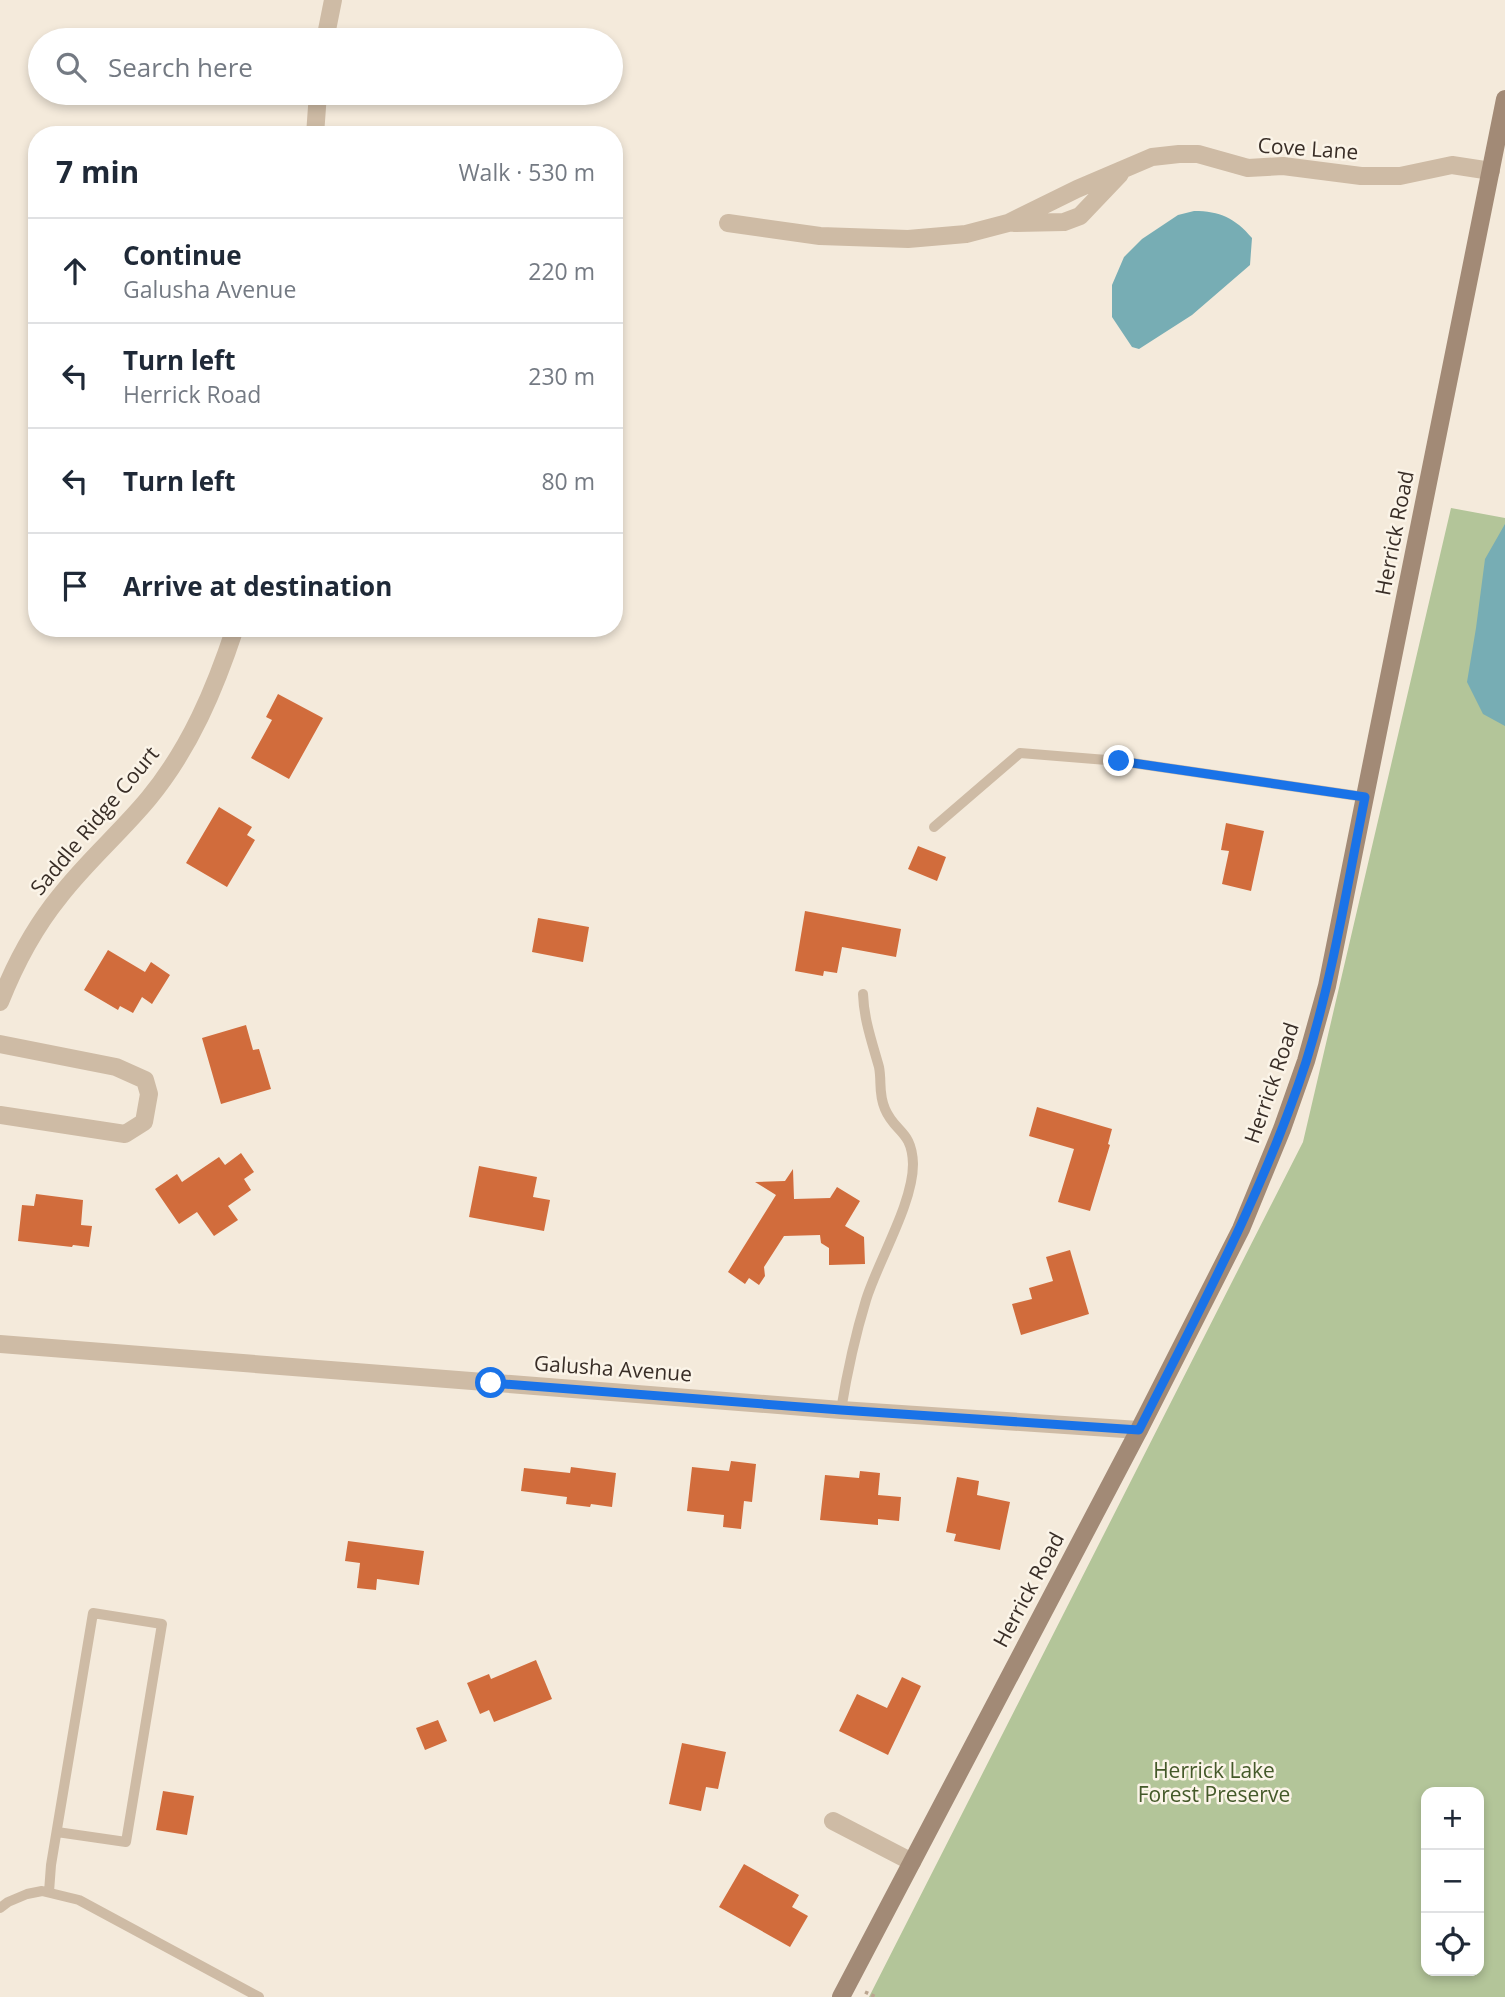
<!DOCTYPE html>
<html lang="en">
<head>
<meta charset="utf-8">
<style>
	body { margin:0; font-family:"Open Sans",sans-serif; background:#f2f2f3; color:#1f2937 }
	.controls { position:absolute; right:21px; bottom:21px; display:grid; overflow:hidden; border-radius:14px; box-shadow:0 4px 10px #0003 }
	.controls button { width:63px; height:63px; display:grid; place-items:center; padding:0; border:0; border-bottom:2px solid #e0e1e3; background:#fff; color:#1f2937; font:35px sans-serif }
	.stop { position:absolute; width:21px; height:21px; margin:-16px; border:5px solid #1a73e8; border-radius:50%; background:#fff }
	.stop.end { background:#1a73e8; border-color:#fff; box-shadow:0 2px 7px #0008 }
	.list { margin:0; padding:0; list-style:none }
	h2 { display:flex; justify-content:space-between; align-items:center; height:91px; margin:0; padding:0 28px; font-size:30px }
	h2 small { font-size:23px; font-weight:400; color:#747a83 }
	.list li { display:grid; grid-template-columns:46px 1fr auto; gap:21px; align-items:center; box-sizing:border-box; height:105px; padding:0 28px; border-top:2px solid #e0e1e3 }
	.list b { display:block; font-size:26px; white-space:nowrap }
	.list p { margin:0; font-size:23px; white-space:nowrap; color:#747a83 }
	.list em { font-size:23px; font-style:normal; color:#747a83 }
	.icon { flex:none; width:38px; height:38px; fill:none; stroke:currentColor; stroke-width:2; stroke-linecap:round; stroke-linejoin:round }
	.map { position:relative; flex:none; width:1505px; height:1997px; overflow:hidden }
	.search { position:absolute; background:#fff; box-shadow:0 4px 10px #0003; left:28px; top:28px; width:595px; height:77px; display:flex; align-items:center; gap:18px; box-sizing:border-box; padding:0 24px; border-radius:38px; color:#747a83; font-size:26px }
	.panel { position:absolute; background:#fff; box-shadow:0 4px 10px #0003; left:28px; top:126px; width:595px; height:511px; border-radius:28px }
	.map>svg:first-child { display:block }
	.green { fill:#b3c599; fill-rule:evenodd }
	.water { fill:#77adb4 }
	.building { fill:#d16c3c }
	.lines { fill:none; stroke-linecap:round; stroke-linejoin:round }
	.path { stroke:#baa58f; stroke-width:3.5; stroke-dasharray:3.5 3.5; stroke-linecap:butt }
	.lane { stroke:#cebba5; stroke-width:10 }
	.street { stroke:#cebba5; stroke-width:18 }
	.secondary { stroke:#a28a76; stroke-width:18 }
	.route { stroke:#1a73e8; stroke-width:9 }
	.labels { text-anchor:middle; stroke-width:5; stroke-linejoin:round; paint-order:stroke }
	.street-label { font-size:21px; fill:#392e27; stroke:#fbf4e8 }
	.park-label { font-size:21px; fill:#445929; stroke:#fbf4e8 }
</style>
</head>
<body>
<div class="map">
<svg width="1505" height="1997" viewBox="0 0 1505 1997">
	<rect width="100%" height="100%" fill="#f4eadb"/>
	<path class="green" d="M1451 508 1505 518V1997H869L1303 1142ZM1426 1792H1479V1971H1426Z"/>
	<path class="water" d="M1194 211C1220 211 1235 218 1252 238L1250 265 1192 315 1139 349 1132 347 1112 317V285L1124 257 1142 239 1178 215Z
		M1505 524V726L1483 714 1467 682 1476 628 1485 559Z"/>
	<path class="building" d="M278 694 323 718 289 779 251 758 272 720 266 717Z
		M219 807 252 827 247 835 255 840 227 887 186 863Z
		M1226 823 1264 831 1251 891 1222 884 1229 851 1221 850Z
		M918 846 946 857 937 881 908 869Z
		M805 911 901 929 896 957 842 947 837 973 824 971 823 976 795 971Z
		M538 918 589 927 583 962 532 952Z
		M108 950 145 972 151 962 170 975 152 1004 142 997 133 1013 120 1006 118 1010 84 990Z
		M246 1025 253 1050 259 1049 271 1089 221 1104 202 1038Z
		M1037 1107 1112 1129 1108 1144 1110 1145 1090 1211 1058 1202 1074 1149 1029 1136Z
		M241 1153 254 1172 244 1179 251 1190 228 1206 238 1220 214 1236 197 1212 179 1224 155 1189 177 1174 182 1182 219 1157 225 1165Z
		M479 1166 537 1177 533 1197 550 1200 544 1231 469 1217Z
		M793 1169 794 1199 830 1198 837 1187 860 1201 845 1226 864 1237 865 1264 829 1265V1248L821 1243 820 1235 784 1236 764 1267 765 1276 759 1285 749 1278 745 1284 728 1272 776 1195 755 1182 785 1181Z
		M36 1194 83 1200 81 1225 92 1226 89 1247 73 1245 72 1247 18 1241 22 1205 34 1206Z
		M1070 1250 1089 1314 1021 1335 1012 1304 1032 1299 1029 1288 1053 1281 1046 1257Z
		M731 1461 756 1464 752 1502 744 1501 741 1529 723 1527 724 1515 687 1511 692 1467 729 1471Z
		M571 1467 616 1473 612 1507 591 1504 590 1507 566 1504 567 1497 521 1491 524 1468 570 1473Z
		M860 1471 880 1473 878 1495 901 1497 899 1521 878 1519V1525L820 1520 825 1475 859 1478Z
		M957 1477 979 1481 977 1495 1010 1502 1000 1550 954 1541 956 1534 946 1532Z
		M348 1541 424 1551 419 1585 377 1579 376 1590 357 1588 360 1563 345 1561Z
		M536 1660 552 1699 494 1722 489 1710 480 1714 467 1683 489 1674 491 1679Z
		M902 1677 921 1686 888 1755 839 1731 857 1694 887 1708Z
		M438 1720 447 1741 425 1750 416 1728Z
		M682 1743 726 1752 718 1789 706 1787 701 1811 669 1804Z
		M163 1791 194 1796 187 1835 156 1830Z
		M744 1864 799 1895 792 1907 808 1916 790 1947 719 1907Z"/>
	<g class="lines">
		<path class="path" d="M865 1992 876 1997"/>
		<path class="lane" d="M934 827 1020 753 1119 761 1365 797
			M841 1410C847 1373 855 1336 866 1300 878 1261 913 1204 913 1164 912 1130 895 1133 885 1109 878 1093 882 1082 879 1067 872 1042 864 1020 863 994
			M49 1892 51 1865 93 1613 162 1624 126 1842 57 1832
			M0 1908 8 1902 27 1894 42 1891 79 1900 259 1997"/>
		<path class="street" d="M325 40 333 0
			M315 135 318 93
			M728 223 820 236 908 239 966 234 1008 223 1077 189 1152 157 1179 154H1198L1248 168 1283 166 1361 176H1400L1452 165 1491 171
			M1014 223 1064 222 1080 216 1120 174
			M0 1002C15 964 34 928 60 896 87 861 121 832 149 798 190 748 215 689 235 628
			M0 1044 116 1067 145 1080 149 1094 144 1122 125 1134 0 1115
			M0 1344 841 1410 1139 1430
			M833 1821 912 1862"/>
		<path class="secondary" d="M841 1997 1139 1430 1241 1229 1282 1129 1306 1061 1327 986 1505 99"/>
	</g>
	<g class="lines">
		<path class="route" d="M491 1383 841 1410 1139 1430C1200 1309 1264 1191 1306 1062 1333 976 1347 886 1365 797L1119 761"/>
	</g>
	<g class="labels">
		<g class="street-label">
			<text transform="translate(1308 149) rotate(4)" y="7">Cove Lane</text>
			<text transform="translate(1395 533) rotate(-79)" y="7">Herrick Road</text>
			<text transform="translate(95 821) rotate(-50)" y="7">Saddle Ridge Court</text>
			<text transform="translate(1272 1083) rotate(-71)" y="7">Herrick Road</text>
			<text transform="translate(613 1369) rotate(4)" y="7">Galusha Avenue</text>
			<text transform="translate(1029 1590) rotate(-62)" y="7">Herrick Road</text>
		</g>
		<g class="park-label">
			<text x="1214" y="1778">Herrick Lake<tspan x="1214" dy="24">Forest Preserve</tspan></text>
		</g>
	</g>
</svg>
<div class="controls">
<button>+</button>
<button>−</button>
<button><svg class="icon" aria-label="locate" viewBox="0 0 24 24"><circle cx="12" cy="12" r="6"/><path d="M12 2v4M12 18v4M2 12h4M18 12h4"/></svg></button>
</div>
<div class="stop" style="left:491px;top:1383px"></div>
<div class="stop end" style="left:1119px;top:761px"></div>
<div class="search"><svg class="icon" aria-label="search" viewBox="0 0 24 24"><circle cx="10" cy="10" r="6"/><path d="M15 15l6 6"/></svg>Search here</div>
<section class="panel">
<h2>7 min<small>Walk · 530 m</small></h2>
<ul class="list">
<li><svg class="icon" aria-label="ahead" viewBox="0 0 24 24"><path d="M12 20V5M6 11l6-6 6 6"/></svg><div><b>Continue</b><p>Galusha Avenue</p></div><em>220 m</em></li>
<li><svg class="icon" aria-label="left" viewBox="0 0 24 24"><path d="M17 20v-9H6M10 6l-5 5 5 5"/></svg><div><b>Turn left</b><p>Herrick Road</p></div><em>230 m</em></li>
<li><svg class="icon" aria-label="left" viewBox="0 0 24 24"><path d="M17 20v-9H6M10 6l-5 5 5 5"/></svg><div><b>Turn left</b></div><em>80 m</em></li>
<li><svg class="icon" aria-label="arrive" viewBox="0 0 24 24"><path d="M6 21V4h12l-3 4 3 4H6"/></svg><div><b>Arrive at destination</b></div></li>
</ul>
</section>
</div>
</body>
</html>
